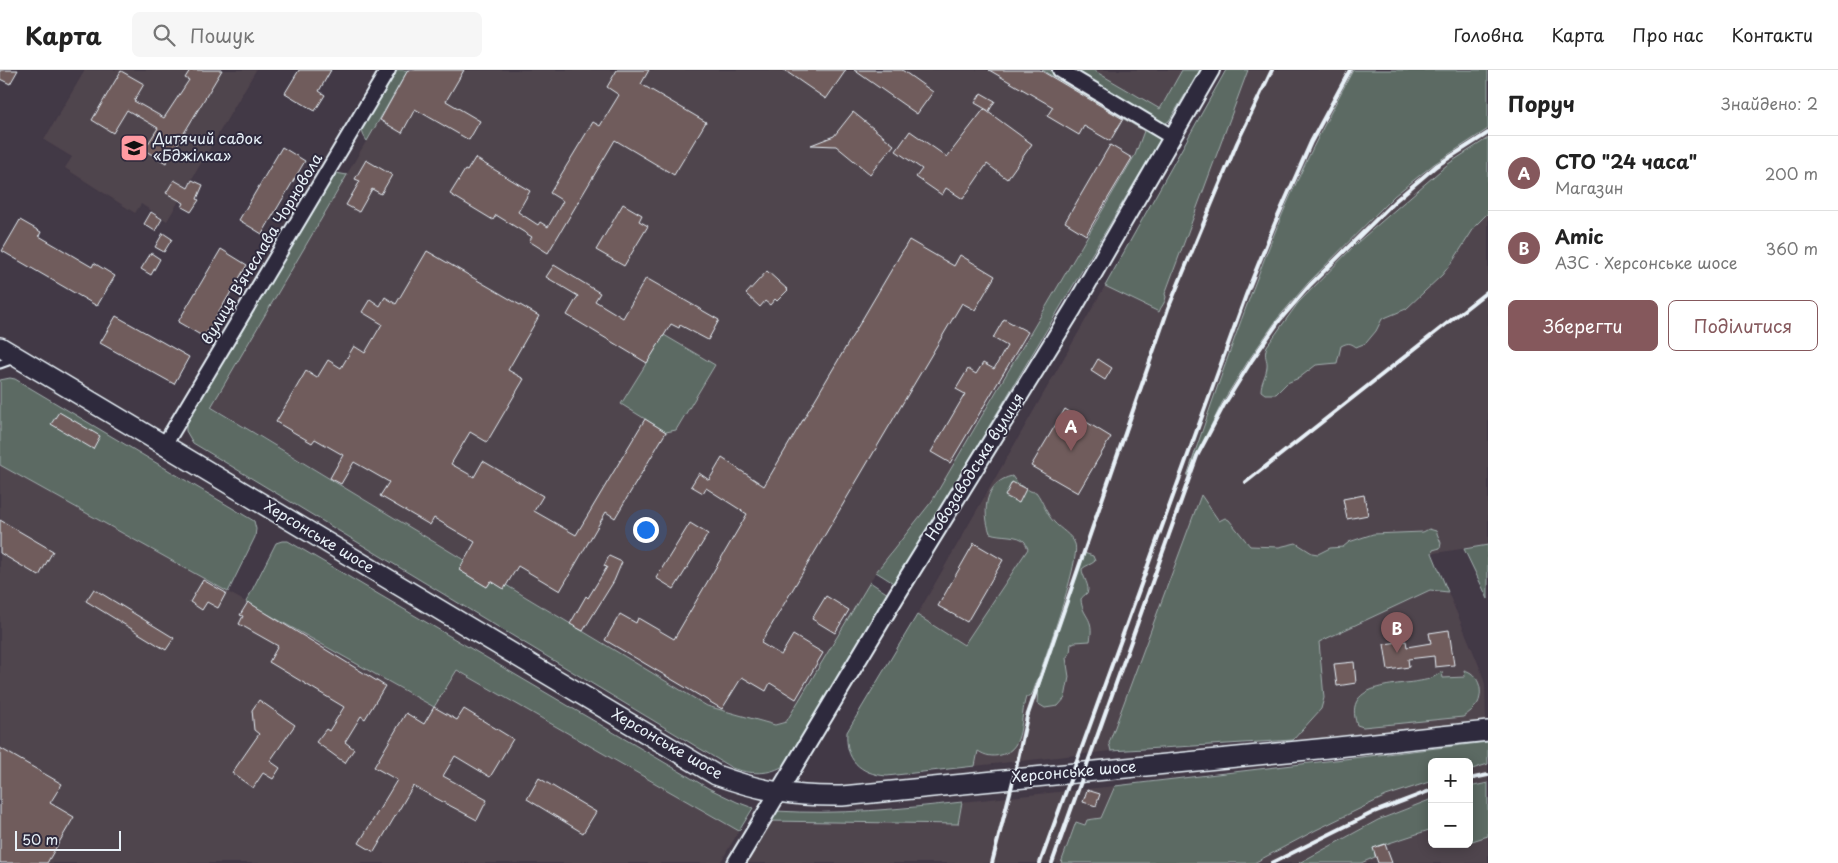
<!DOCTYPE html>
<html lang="uk">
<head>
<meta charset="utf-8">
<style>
	body { margin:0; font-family:"Playpen Sans",sans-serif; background:#f6f6f6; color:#222 }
	.controls { position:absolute; right:15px; bottom:15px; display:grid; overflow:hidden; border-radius:8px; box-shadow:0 2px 12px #0003 }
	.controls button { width:45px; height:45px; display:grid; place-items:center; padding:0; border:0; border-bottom:1px solid #e0e0e0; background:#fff; color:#222; font:25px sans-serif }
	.scale { position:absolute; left:15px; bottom:12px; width:106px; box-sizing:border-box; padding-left:5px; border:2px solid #e8f1f8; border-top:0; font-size:14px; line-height:18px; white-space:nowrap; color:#e8f1f8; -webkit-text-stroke:4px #2f2a3d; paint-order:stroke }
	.you { position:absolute; left:645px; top:459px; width:18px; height:18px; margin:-12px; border:4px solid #fff; border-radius:50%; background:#1a73e8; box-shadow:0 0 0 8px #1a73e833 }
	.badge { display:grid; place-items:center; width:32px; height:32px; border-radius:50%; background:#85585c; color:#fff; font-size:16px; font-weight:700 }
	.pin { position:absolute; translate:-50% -41px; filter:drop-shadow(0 1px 2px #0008) }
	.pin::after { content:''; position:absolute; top:26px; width:18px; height:15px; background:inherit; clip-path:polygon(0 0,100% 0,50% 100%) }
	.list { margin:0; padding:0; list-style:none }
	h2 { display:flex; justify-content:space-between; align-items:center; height:65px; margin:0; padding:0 20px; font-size:21px }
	h2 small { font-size:16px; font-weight:400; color:#767676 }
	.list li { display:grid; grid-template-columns:32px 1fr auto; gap:15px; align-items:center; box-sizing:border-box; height:75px; padding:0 20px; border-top:1px solid #e0e0e0 }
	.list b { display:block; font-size:19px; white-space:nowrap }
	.list p { margin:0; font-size:16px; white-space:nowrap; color:#767676 }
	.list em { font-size:16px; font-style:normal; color:#767676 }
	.actions { display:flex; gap:10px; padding:15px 20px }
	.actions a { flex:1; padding:11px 0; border:1px solid #85585c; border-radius:8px; text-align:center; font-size:18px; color:#85585c }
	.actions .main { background:#85585c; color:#fff }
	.icon { flex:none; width:28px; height:28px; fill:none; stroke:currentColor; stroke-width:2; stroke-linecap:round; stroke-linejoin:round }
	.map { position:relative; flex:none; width:1488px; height:793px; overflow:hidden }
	header { display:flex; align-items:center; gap:30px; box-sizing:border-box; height:70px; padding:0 25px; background:#fff; border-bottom:1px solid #e0e0e0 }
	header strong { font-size:24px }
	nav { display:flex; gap:28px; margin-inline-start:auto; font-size:18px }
	.search { width:350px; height:45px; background:#f6f6f6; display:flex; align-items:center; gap:12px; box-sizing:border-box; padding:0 18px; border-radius:8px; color:#767676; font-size:19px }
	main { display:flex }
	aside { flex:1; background:#fff }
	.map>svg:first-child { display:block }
	.built { fill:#50444d }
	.green { fill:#5b6b63; stroke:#a2aeae }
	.building { fill:#6f5c5c; stroke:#e8f1f8 }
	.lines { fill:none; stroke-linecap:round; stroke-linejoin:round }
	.service-casing { stroke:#e8f1f8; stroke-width:11 }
	.minor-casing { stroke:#e8f1f8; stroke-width:18 }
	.tertiary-casing { stroke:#e8f1f8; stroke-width:20 }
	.secondary-casing { stroke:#e8f1f8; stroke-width:22 }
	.service { stroke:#2f2a3d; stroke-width:7 }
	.minor { stroke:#2f2a3d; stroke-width:14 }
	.tertiary { stroke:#2f2a3d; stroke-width:16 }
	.secondary { stroke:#2f2a3d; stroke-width:19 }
	.rail { stroke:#e8f1f8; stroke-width:4 }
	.labels { text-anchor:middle; stroke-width:4; stroke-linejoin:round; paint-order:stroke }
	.poi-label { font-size:15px; fill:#e8f1f8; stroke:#2f2a3d; text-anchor:start }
	.street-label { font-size:15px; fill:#e8f1f8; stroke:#2f2a3d }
</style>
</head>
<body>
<header>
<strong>Карта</strong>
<div class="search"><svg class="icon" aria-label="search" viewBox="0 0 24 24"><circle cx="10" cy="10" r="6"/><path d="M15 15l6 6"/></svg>Пошук</div>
<nav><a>Головна</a><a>Карта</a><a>Про нас</a><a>Контакти</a></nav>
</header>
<main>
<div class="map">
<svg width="1488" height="793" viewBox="0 0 1488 793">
	<rect width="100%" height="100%" fill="#423946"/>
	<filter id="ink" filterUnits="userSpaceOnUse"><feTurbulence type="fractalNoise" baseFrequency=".02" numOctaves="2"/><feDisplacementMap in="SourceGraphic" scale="10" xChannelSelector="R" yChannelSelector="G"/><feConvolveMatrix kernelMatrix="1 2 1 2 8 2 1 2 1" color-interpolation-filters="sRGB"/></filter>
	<g filter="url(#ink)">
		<path class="built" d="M85 0H256L167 151 141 134 135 143 65 98 72 87 44 70Z
			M408 0H1042L1144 61 1135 85 932 431 876 502 786 652 775 655 707 636 507 515 504 519 487 517 459 500 464 490 211 336Z
			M1093 0H1182L1160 39Z
			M1246 0H1371L1488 3V475L1260 509 1201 426 1109 673 1111 681 975 696 982 662 1030 476 964 575 917 545 1105 216 1158 242Z
			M0 395 434 637 457 600 739 761 720 793H0Z
			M1430 520 1448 522 1480 598 1485 614 1486 652 1293 670 1321 638 1324 628 1319 572Z
			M1488 694V713L1469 717V700Z
			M1432 711V729L1378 750 1299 793H1254L1316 760 1386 726Z
			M1115 716 1097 757 1076 752 1061 793H745L770 751 958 754 962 732Z
			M1432 759V774H1469V772L1488 766V793H1361L1375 787 1373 778Z"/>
		<path class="green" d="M393 0H408L367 71C362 64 361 60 363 52Z
			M1042 0H1049L1159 67 1160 70 895 514 876 502 932 431 1135 85 1144 61Z
			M1066 0H1093L1160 39 1182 0H1200L1169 51 1164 54Z
			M1226 0H1248L1165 224 1166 227C1165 234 1161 236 1159 242L1105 216Z
			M1353 0H1488V59L1434 94 1394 126 1308 213 1278 248 1250 288 1222 333 1187 406C1215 322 1244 239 1277 157 1299 103 1326 51 1353 0Z
			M1488 68V143L1476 155 1453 191 1442 205 1406 239 1382 249 1376 261 1366 273 1356 277C1350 272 1347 273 1341 276L1337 293 1316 295 1299 308 1287 313 1276 324H1265L1261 321C1261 312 1266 306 1267 297 1268 288 1263 288 1267 276L1298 233 1358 172 1448 94Z
			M336 103 347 105 211 337 464 490 459 500 487 517 491 511 504 518 506 515 707 636 775 655 786 652 870 512 888 524 795 681C792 685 789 691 786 694 770 706 749 704 732 698L193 373 186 361V353L331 105Z
			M664 265 715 295 676 360 666 362 621 334Z
			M10 308 15 309 254 451 256 459 255 467 228 522 0 395V310Z
			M1012 406C1017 414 1027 422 1036 422 1043 431 1046 444 1054 452 1060 459 1072 465 1075 474 1081 491 1041 599 1033 622L1030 627H1026C1019 648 1026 678 1001 685 992 687 986 686 978 681L975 696 887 706C859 704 845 689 847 662L917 545 964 575 1028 479C1027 477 1026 474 1025 472 1019 464 1000 467 990 463 982 441 985 412 1012 406Z
			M1201 425 1219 451 1225 448 1229 450 1250 476 1279 477 1296 473 1312 483 1318 484 1330 478 1343 477 1349 472 1373 464 1423 462 1429 459 1436 461 1441 473 1440 478 1433 480 1432 483 1448 522 1430 520 1319 572 1324 628 1321 639 1293 670 1111 681 1109 673Z
			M282 471H288L708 718 737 732 753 738 739 761 457 600 434 637 246 532 276 473Z
			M1488 475V529L1464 479Z
			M1084 483 1093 486 1095 491C1091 495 1086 495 1082 499 1082 506 1091 517 1087 523 1085 525 1082 527 1081 529 1082 548 1095 546 1090 571L1075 572 1071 574 1070 583 1066 588 1069 607 1065 628 1058 636 1045 638 1037 633 1038 620Z
			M1464 600C1478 603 1484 620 1478 633 1474 639 1469 643 1463 647L1363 657 1357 655C1341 609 1403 617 1429 609 1433 608 1438 604 1442 602L1443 608 1465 607Z
			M1488 672V694L1469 700V692H1432V711L1386 726 1316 760 1254 793H1061L1076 752 1085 755 1087 750 1101 748 1115 716Z
			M1488 713V766L1469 772V717Z
			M1432 729V759L1374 778 1375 787 1361 793H1299L1378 750Z
			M962 732 958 754 770 751 776 741C839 745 900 739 962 732Z"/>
		<path class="building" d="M0 0H18L10 14 0 9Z
			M190 0H222L166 93 144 80 158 58 127 40 113 63 92 50 121 1 144 14 134 31 164 48 189 10 185 8Z
			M299 0H331L319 21 325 25 315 41 285 23Z
			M408 0H464L446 31 480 51 469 70 415 39 402 63 380 50Z
			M617 0H649L641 14 706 52 674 105 615 70 548 183 529 171 532 167 496 145 493 150 450 124 465 100 467 101 475 88 530 121 518 142 538 155 540 152 548 157 563 131 550 123 593 52 600 56 619 25 607 17Z
			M784 0H846L826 29Z
			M854 0H902L933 22 917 44Z
			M989 0H1040L1123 49 1110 71 1084 56 1079 65 1047 46 1053 37Z
			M981 23 995 31 989 41 975 33Z
			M984 39 1032 74 1007 109 987 94 963 129 946 118 942 125 916 107 922 99 896 81 910 61 947 87Z
			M853 42 894 75 870 104 836 76 811 75 834 66Z
			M1110 75 1132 88 1086 165 1065 152Z
			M282 77 305 91 262 164 239 150Z
			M366 90 392 105 381 124 372 119 359 142 346 135 360 111 355 109Z
			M174 110 188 118 192 110 203 115 197 129 199 130 191 142 182 137 184 133 166 123Z
			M623 134 642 145 639 151 648 156 624 196 596 180Z
			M151 142 162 149 155 161 144 154Z
			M20 150 41 162 39 166 92 197 94 193 115 206 97 236 2 181Z
			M163 163 172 169 164 182 155 177Z
			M909 170 954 196 960 185 995 206 975 240 962 233 761 573 781 585 793 565 823 583 796 629 770 613 766 621 742 607 722 639 605 570 620 544 636 553 638 548 674 569 747 444 706 418 703 423 691 416 699 403 709 410 722 388 764 416Z
			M221 179 247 195 204 267 178 252Z
			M427 181 539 246 508 300 524 309 487 372 470 362 451 394 474 407 483 391 543 426 534 441 576 465 645 349 666 362 615 448 606 442 560 521 518 496 504 519 491 511 487 517 459 500 475 472 434 448 430 455 380 426 389 412 354 392 341 414 330 408 343 385 315 369 312 373 276 352 306 301 317 308 328 290 341 298 354 276 365 283 382 254 362 242 370 229 380 236 385 227 396 234Z
			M151 183 160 189 151 205 141 199Z
			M554 195 600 223 595 231 623 248 646 208 719 250 708 270 680 255 679 258 671 254 647 293 567 245 578 226 546 207Z
			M767 201 788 220 777 231 775 229 770 235 765 231 760 237 746 224Z
			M116 246 189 287 174 314 100 273Z
			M1004 249 1028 262 950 393 931 382 965 324 956 319 968 299 976 304 983 293 994 299 1007 276 993 268Z
			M1098 289 1112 298 1105 310 1091 301Z
			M1065 339 1111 367 1078 423 1031 396Z
			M59 342 100 366 93 379 51 354Z
			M1012 412 1026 419 1019 433 1005 426Z
			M1364 425 1368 445 1347 449 1343 429Z
			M0 450 53 481 39 506 0 483Z
			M690 453 708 464 674 519 656 508Z
			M974 473 1003 490 967 552 938 536Z
			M609 486 622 492 614 511 583 561 570 554 586 526 588 528 607 497 604 496Z
			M203 510 226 523 218 538 207 532 202 540 190 532Z
			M94 519 174 568 166 580 86 531Z
			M826 526 849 540 835 563 812 549Z
			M248 532 385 616 365 649 361 646 345 672 354 679 345 693 316 672 326 659 329 661 344 637 269 592 278 576 239 554 243 546 240 545Z
			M1449 560 1454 595 1435 597 1434 586 1408 589 1409 597 1388 600 1384 574 1406 571 1407 577 1431 573 1429 563Z
			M1354 592 1356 613 1337 616 1334 594Z
			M259 630 295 655 270 691 280 698 273 709 263 703 253 718 232 703 259 664 254 660 252 640Z
			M434 637 457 650 464 639 513 669 490 707 455 686 443 706 487 730 477 750 413 716 374 782 359 773 397 710 374 697 406 643 424 654Z
			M0 678 62 714 50 733 74 747 47 793H0Z
			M539 708 596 742 583 763 527 729Z
			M1087 720 1100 724 1096 736 1083 732Z
			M1385 774 1392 793H1378L1373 778Z"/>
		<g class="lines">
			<defs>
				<path id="service" d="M0 294 14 289"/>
				<path id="minor" d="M1060 0 1172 67
					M165 374 388 0"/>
				<path id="tertiary" d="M736 793 898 523 1073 239 1211 0"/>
				<path id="secondary" d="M0 277 716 705C760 721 795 727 842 726L1328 678 1488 661"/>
			</defs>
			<use href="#service" class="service-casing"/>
			<use href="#minor" class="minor-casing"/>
			<use href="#tertiary" class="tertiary-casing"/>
			<use href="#secondary" class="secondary-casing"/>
			<use href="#service" class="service"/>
			<use href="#minor" class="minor"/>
			<use href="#tertiary" class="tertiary"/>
			<use href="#secondary" class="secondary"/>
			<path class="rail" d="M1246 412 1488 221
				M1469 709 1488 705
				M992 793 1014 707 1027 647 1168 239 1237 73 1272 0
				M1040 793 1246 225 1275 153 1311 72 1350 0
				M1052 793 1197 386 1224 335 1252 290 1279 251 1310 215 1395 131 1436 96 1488 63
				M1272 793 1374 742 1432 720"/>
		</g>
	</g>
	<defs>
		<symbol id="school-square" viewBox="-11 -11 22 22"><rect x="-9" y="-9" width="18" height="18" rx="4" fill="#ff9aa2" stroke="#2f2a3d"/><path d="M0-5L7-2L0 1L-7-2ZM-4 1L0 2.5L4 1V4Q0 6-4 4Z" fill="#111"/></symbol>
	</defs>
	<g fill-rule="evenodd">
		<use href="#school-square" x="118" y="62" width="32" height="32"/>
	</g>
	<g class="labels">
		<g class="poi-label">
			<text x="153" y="74">Дитячий садок<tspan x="153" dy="17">«Бджілка»</tspan></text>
		</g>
		<g class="street-label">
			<text transform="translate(262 179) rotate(-59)" y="5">вулиця Вʼячеслава Чорновола</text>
			<text transform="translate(975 397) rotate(-58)" y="5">Новозаводська вулиця</text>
			<text transform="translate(319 467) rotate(31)" y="5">Херсонське шосе</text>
			<text transform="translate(667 674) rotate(30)" y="5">Херсонське шосе</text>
			<text transform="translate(1074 702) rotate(-5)" y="5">Херсонське шосе</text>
		</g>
	</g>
</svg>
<div class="controls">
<button>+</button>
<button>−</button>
</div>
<div class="scale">50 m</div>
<div class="you"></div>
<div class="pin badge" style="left:1071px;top:381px">A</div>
<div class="pin badge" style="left:1397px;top:583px">B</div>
</div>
<aside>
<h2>Поруч<small>Знайдено: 2</small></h2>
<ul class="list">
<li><span class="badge">A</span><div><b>СТО &quot;24 часа&quot;</b><p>Магазин</p></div><em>200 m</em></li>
<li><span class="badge">B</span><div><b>Amic</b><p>АЗС · Херсонське шосе</p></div><em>360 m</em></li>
</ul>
<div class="actions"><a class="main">Зберегти</a><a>Поділитися</a></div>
</aside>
</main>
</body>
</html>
